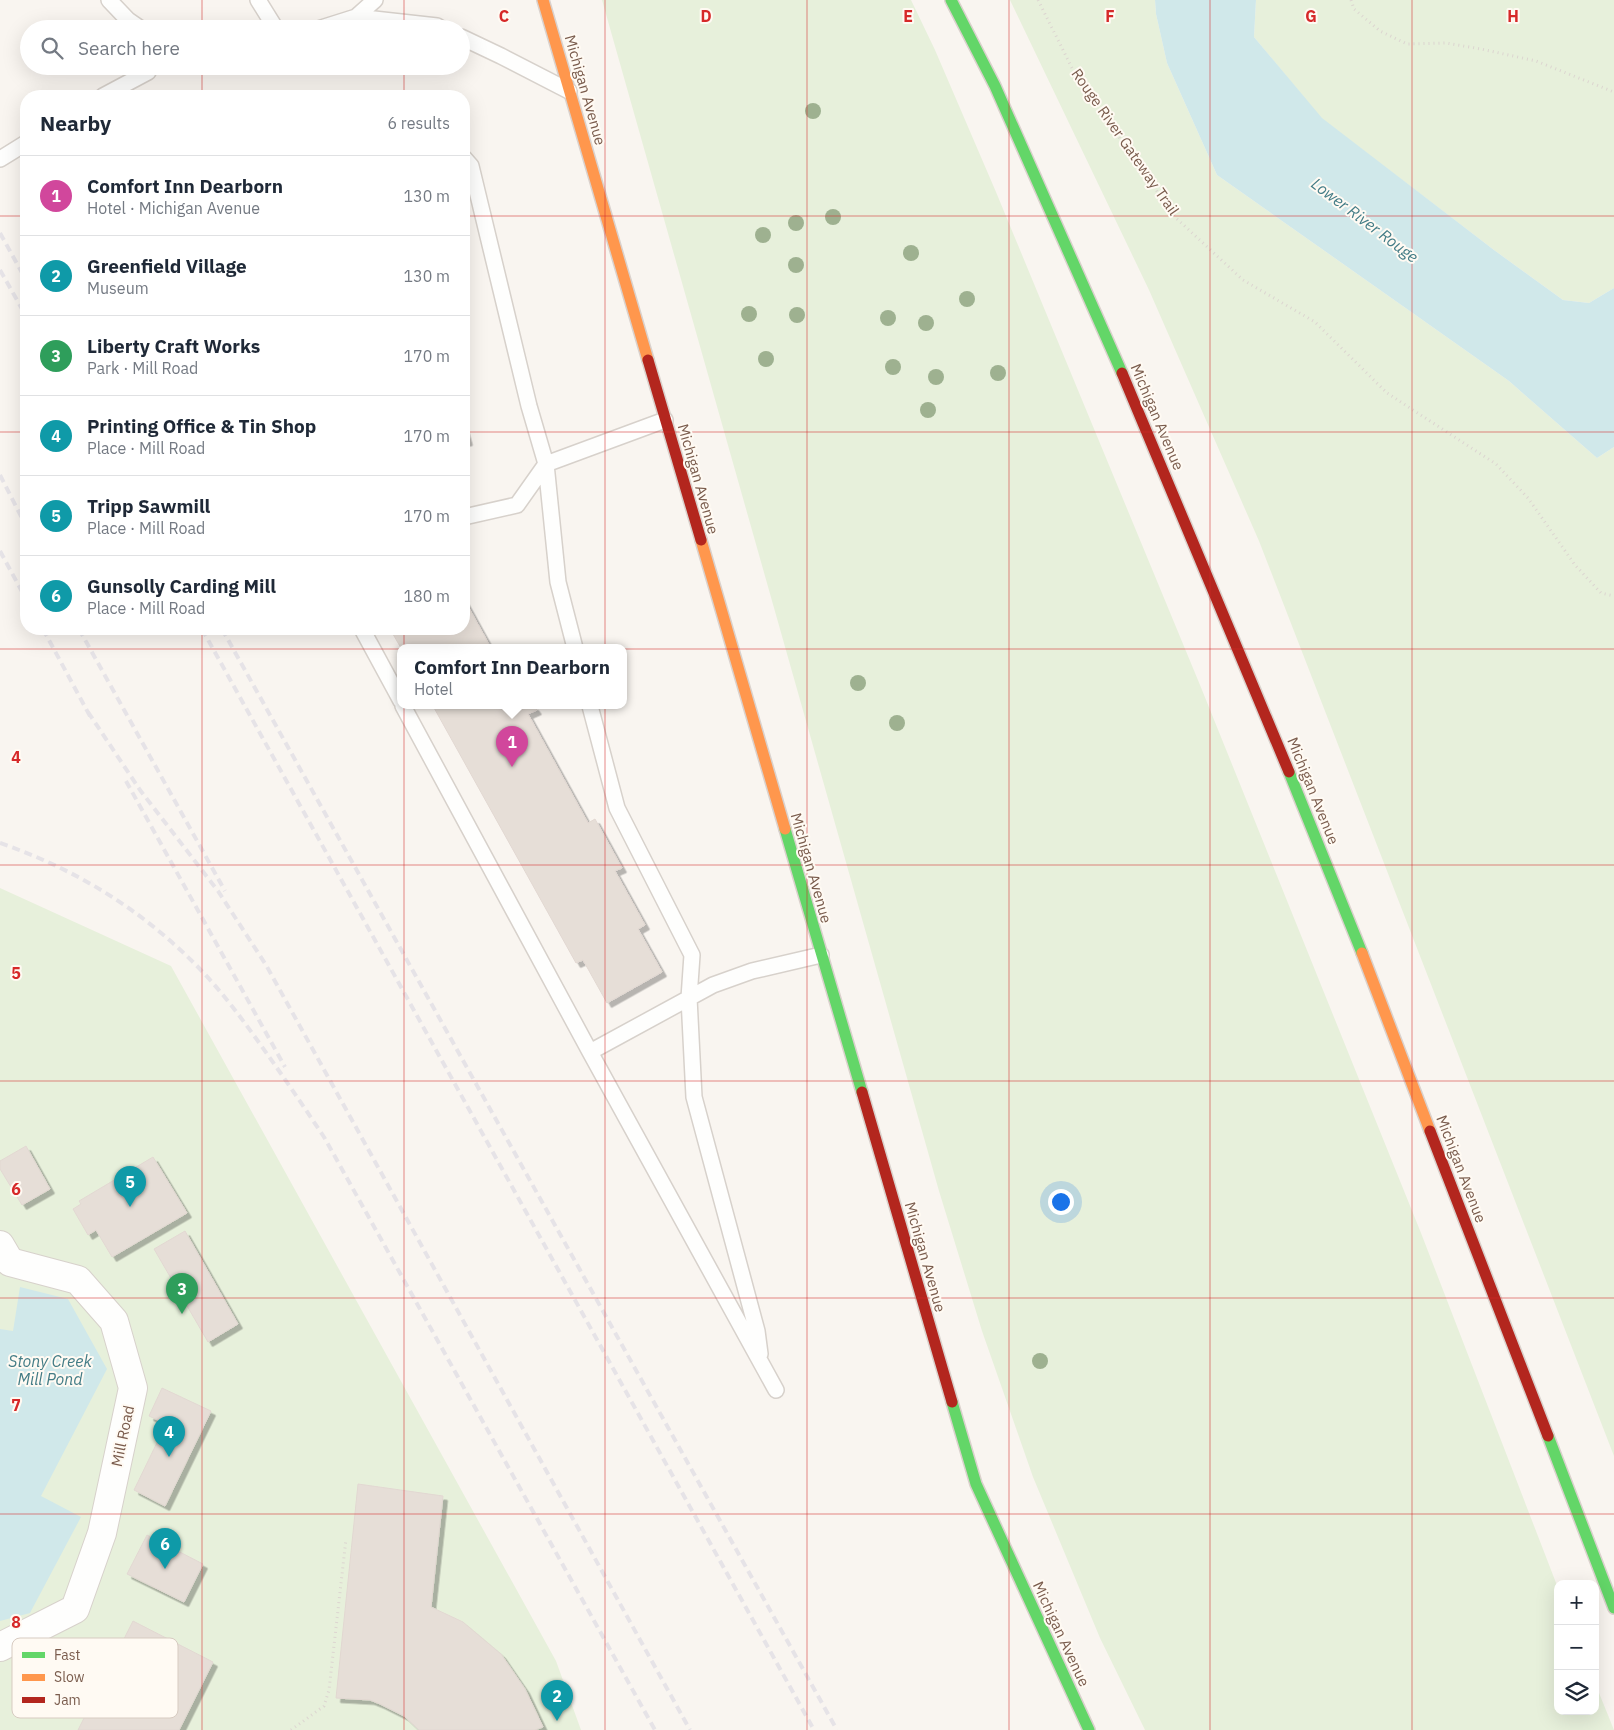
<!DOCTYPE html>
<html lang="en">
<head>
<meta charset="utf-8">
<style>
	body { margin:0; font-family:"IBM Plex Sans",sans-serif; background:#f6f6f7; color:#1f2937 }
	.controls { position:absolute; right:15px; bottom:15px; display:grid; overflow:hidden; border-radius:10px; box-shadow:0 5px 20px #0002 }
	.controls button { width:45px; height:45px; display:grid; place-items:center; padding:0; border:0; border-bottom:1px solid #e0e1e3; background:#fff; color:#1f2937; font:25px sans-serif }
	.you { position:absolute; left:1060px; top:1201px; width:18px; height:18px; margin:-12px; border:4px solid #fff; border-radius:50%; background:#1a73e8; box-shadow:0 0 0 8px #1a73e833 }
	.badge { display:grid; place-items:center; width:32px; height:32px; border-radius:50%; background:#db2777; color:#fff; font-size:16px; font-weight:700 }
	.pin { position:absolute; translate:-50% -41px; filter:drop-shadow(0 1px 2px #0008) }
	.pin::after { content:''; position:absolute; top:26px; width:18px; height:15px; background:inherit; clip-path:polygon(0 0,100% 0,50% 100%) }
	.popup { position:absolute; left:397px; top:644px; width:230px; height:65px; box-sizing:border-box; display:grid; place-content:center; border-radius:10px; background:#fff; filter:drop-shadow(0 1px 4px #0005); font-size:16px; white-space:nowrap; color:#747a83 }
	.popup b { font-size:19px; color:#1f2937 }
	.popup::after { content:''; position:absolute; left:50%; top:100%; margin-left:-10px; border:10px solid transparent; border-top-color:#fff }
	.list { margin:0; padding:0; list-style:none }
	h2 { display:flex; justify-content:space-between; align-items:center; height:65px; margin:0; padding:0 20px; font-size:21px }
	h2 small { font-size:16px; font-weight:400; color:#747a83 }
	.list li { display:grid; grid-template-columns:32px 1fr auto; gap:15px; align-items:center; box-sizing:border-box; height:80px; padding:0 20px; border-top:1px solid #e0e1e3 }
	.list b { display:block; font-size:19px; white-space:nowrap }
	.list p { margin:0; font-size:16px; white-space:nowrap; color:#747a83 }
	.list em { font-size:16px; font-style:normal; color:#747a83 }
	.icon { flex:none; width:28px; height:28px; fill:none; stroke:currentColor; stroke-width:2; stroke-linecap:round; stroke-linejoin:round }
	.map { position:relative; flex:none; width:1614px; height:1730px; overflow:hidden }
	.search { position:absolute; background:#fff; box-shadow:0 5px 20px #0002; left:20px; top:20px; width:450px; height:55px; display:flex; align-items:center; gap:12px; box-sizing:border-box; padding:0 18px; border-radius:28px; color:#747a83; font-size:19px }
	.panel { position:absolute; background:#fff; box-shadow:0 5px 20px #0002; left:20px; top:90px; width:450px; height:545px; border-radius:20px }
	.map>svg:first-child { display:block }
	.green { fill:#e7f0db }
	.water { fill:#d0e8ea }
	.building { fill:#e6ded7; stroke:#e2d8d2; filter:url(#shadow) }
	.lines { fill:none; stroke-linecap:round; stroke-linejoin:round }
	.lane-casing { stroke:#d7d1cb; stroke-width:18 }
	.street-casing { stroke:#d7d1cb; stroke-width:30 }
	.fast-casing { stroke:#dad1cc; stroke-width:14 }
	.slow-casing { stroke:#dad1cc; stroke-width:14 }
	.jam-casing { stroke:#dad1cc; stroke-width:14 }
	.path { stroke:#dcd5d0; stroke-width:3; stroke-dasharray:1 4; stroke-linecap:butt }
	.lane { stroke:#fefefd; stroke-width:15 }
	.street { stroke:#fefefd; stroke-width:28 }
	.fast { stroke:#63d668; stroke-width:11 }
	.slow { stroke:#ff974d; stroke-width:11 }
	.jam { stroke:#b3261e; stroke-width:11 }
	.rail { stroke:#e6e3e7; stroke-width:4; stroke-dasharray:8 5; stroke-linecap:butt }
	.tree { fill:#9eb190 }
	.grid { fill:none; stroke:#d62828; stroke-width:1; stroke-opacity:0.55 }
	.labels { text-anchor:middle; stroke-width:4; stroke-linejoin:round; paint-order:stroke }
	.street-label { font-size:15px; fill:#7a5c4d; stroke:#fffaf3 }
	.water-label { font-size:16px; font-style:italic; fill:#437c86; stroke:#fffaf3 }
	.key { fill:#fffaf3; stroke:#d7cbc1; stroke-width:1 }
	.key-label { font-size:14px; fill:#7a5c4d }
	.grid-label { font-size:16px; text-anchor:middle; font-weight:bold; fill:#d62828; stroke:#fffaf3; stroke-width:4; stroke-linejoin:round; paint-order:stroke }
</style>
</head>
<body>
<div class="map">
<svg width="1614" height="1730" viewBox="0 0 1614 1730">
	<defs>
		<filter id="shadow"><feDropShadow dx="4.5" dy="4.5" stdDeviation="0" flood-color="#0004"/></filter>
	</defs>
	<rect width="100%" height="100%" fill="#f9f5f0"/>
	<path class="green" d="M602 0H911L935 50 996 192 1200 685 1421 1233 1558 1588V1711H1595V1683L1614 1730H1145L1100 1638 1033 1477 982 1331 939 1191Z
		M1010 0H1155L1156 14 1167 63 1217 175 1509 381 1597 458 1614 447V1456L1259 541 1149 290Z
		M1256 0H1614V288L1589 303 1563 300 1494 250 1321 118 1254 37Z
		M0 888 171 966 556 1661 581 1730H0Z"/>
	<path class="water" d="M1155 0H1256L1254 37 1322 118 1494 250 1563 300 1589 303 1614 288V447L1597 458 1509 381 1217 175 1167 63 1156 14Z
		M20 1287 68 1299 107 1369 41 1496 81 1517 30 1613 0 1621V1329L13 1331Z"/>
	<path class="building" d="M464 426 468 441 464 442Z
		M464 599 491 648H401L390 629H464Z
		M433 706H534L537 710 528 714 588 823 595 819 622 868 615 871 645 925 638 929 662 972 607 1003 583 960 576 963Z
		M26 1146 50 1189 22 1205 0 1169V1161Z
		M153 1157 187 1213 112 1257 96 1230 88 1235 73 1209 81 1204 79 1201Z
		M185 1231 238 1324 208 1342 154 1249Z
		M162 1388 211 1411 165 1506 134 1490 166 1424 149 1416Z
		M358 1484 443 1496 431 1607 463 1622 501 1654 525 1689 543 1727 535 1730H419L404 1716 380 1704 370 1700 336 1698Z
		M147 1535 203 1564 184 1602 127 1574Z
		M133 1621 213 1662 179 1730H78Z"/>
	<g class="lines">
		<defs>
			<path id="lane" d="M109 0 128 20 141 29
				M258 0 276 29
				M356 17 375 0
				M318 29 356 17 437 26 442 29
				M461 37 501 56 569 91
				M103 96 148 72 151 66
				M464 158 471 166 529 406 546 464 558 582 575 648
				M0 159 26 143
				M464 517 517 505 546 464 665 420
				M362 629 401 701
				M403 706 590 1052 776 1390
				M590 706 617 808 692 955 689 998 694 1097 757 1331 760 1354
				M590 1052 713 985 752 971 821 955"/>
			<path id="street" d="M0 1245 10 1262 78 1280 114 1321 133 1388 102 1533 75 1609 0 1647"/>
			<path id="fast" d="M951 0 995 86 1122 373
				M1289 772 1362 953
				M785 829 862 1092
				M952 1402 976 1484 1089 1730
				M1548 1436 1614 1608"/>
			<path id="slow" d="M543 0 648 360
				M701 540 785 829
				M1362 953 1430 1131"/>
			<path id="jam" d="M648 360 701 540
				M1122 373 1289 772
				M862 1092 952 1402
				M1430 1131 1548 1436"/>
		</defs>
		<use href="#lane" class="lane-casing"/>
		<use href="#street" class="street-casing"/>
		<use href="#fast" class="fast-casing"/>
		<use href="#slow" class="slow-casing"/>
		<use href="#jam" class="jam-casing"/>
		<path class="path" d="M1038 0 1077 78 1176 218 1243 280 1315 322 1387 393 1496 464 1528 498 1575 565 1601 593 1614 596
			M1351 0 1354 9 1380 31 1407 44 1446 43 1481 49 1536 61 1614 92
			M87 27 91 22
			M291 1730 324 1706 329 1690 346 1539"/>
		<use href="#lane" class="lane"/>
		<use href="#street" class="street"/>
		<use href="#fast" class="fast"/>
		<use href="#slow" class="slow"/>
		<use href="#jam" class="jam"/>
		<path class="rail" d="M0 233 26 280
			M0 270 26 316
			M0 475 26 526
			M0 551 26 599
			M43 629 91 718
			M79 629 225 891
			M202 629 814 1730
			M222 629 837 1730
			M88 712 140 790 218 891 266 965 690 1730
			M126 781 285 1067
			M0 843C75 869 139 908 195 964 213 982 229 1002 244 1022 272 1060 298 1098 324 1137L655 1730"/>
	</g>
	<g class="tree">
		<circle cx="813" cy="111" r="8"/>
		<circle cx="833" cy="217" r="8"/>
		<circle cx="796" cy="223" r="8"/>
		<circle cx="763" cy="235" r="8"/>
		<circle cx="911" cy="253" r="8"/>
		<circle cx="796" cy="265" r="8"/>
		<circle cx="967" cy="299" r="8"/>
		<circle cx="749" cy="314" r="8"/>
		<circle cx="797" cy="315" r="8"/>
		<circle cx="888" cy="318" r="8"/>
		<circle cx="926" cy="323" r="8"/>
		<circle cx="766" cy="359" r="8"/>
		<circle cx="893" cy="367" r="8"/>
		<circle cx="998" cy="373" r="8"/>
		<circle cx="936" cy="377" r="8"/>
		<circle cx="928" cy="410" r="8"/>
		<circle cx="858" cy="683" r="8"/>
		<circle cx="897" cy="723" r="8"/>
		<circle cx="1040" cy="1361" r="8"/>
	</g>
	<path class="grid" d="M202 0V29M404 0V29M605 0V1730M807 0V1730M1009 0V1730M1210 0V1730M1412 0V1730M202 66V96M404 66V96M0 216H26M464 216H1614M0 432H26M464 432H1614M202 629V1730M404 629V1730M0 649H1614M0 865H1614M0 1081H1614M0 1298H1614M0 1514H1614"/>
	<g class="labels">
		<g class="street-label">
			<text transform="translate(585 90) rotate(74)" y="5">Michigan Avenue</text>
			<text transform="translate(1125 142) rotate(55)" y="5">Rouge River Gateway Trail</text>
			<text transform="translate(1157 417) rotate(67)" y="5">Michigan Avenue</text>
			<text transform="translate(698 479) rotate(74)" y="5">Michigan Avenue</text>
			<text transform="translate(1313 791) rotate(68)" y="5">Michigan Avenue</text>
			<text transform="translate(811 868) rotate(74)" y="5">Michigan Avenue</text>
			<text transform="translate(1461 1169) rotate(69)" y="5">Michigan Avenue</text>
			<text transform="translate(925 1257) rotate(74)" y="5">Michigan Avenue</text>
			<text transform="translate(123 1436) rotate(-78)" y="5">Mill Road</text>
			<text transform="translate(1061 1634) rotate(65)" y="5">Michigan Avenue</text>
		</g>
		<g class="water-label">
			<text transform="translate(1365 220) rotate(37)" y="6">Lower River Rouge</text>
			<text x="50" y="1367">Stony Creek<tspan x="50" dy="18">Mill Pond</tspan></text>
		</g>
	</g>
	<rect x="12" y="1638" width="166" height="80" rx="8" class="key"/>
	<rect x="22" y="1652" width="23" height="6" fill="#63d668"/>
	<rect x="22" y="1674" width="23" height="7" fill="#ff974d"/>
	<rect x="22" y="1697" width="23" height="6" fill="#b3261e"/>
	<g class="key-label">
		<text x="54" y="1660">Fast</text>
		<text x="54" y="1682">Slow</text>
		<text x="54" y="1705">Jam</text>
	</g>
	<g class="grid-label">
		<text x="504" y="22">C</text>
		<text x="706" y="22">D</text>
		<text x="908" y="22">E</text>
		<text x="1110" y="22">F</text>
		<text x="1311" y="22">G</text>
		<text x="1513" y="22">H</text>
		<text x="16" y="763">4</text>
		<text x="16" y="979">5</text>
		<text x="16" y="1195">6</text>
		<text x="16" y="1411">7</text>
		<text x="16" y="1628">8</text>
	</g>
</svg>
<div class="controls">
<button>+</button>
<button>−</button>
<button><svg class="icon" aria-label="layers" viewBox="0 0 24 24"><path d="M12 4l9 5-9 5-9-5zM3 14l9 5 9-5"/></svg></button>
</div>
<div class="you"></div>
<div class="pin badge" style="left:512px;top:767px;background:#d1479c">1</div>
<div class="popup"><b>Comfort Inn Dearborn</b>Hotel</div>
<div class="pin badge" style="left:557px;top:1721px;background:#0f9aa8">2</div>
<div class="pin badge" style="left:182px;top:1314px;background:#2e9e5b">3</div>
<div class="pin badge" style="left:169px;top:1457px;background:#0f9aa8">4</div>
<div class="pin badge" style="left:130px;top:1207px;background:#0f9aa8">5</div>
<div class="pin badge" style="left:165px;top:1569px;background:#0f9aa8">6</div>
<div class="search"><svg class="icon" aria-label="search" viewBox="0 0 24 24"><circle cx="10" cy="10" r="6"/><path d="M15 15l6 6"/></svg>Search here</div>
<section class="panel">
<h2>Nearby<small>6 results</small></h2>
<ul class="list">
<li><span class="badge" style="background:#d1479c">1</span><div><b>Comfort Inn Dearborn</b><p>Hotel · Michigan Avenue</p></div><em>130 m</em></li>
<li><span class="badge" style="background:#0f9aa8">2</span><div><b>Greenfield Village</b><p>Museum</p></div><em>130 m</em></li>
<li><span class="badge" style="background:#2e9e5b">3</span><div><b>Liberty Craft Works</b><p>Park · Mill Road</p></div><em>170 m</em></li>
<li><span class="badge" style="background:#0f9aa8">4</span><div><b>Printing Office &amp; Tin Shop</b><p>Place · Mill Road</p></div><em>170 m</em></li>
<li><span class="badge" style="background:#0f9aa8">5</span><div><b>Tripp Sawmill</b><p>Place · Mill Road</p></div><em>170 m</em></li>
<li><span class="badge" style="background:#0f9aa8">6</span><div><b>Gunsolly Carding Mill</b><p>Place · Mill Road</p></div><em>180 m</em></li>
</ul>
</section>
</div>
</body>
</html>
